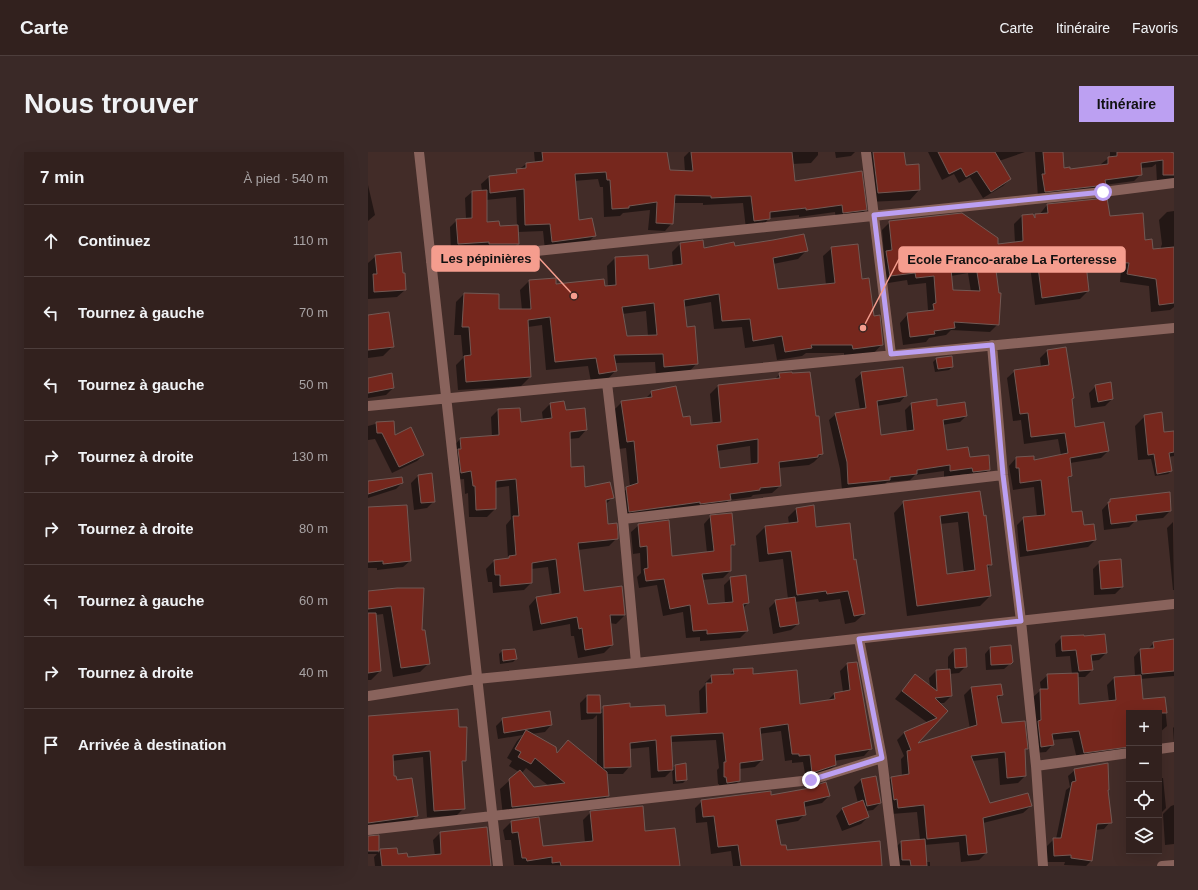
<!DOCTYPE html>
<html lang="fr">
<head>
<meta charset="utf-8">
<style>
	body { margin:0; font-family:Helvetica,sans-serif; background:#3a2927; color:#f1f3f6 }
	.controls { position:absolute; right:12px; bottom:12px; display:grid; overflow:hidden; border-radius:0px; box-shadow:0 4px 16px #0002 }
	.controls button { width:36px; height:36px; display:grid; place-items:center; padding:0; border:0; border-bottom:1px solid #4d3e3c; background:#32211e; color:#f1f3f6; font:20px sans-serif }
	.stop { position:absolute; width:12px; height:12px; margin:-9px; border:3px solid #bca0f2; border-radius:50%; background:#fff }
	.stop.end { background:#bca0f2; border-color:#fff; box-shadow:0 1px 4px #0008 }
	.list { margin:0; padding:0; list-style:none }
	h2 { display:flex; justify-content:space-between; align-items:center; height:52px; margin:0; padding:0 16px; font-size:17px }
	h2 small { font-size:13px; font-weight:400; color:#a8a3a4 }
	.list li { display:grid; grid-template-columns:26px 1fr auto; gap:12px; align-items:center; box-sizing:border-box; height:72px; padding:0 16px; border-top:1px solid #4d3e3c }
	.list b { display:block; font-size:15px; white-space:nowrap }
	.list em { font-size:13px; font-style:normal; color:#a8a3a4 }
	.icon { flex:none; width:22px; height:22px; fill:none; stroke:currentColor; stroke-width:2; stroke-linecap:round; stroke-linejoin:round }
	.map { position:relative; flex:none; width:806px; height:714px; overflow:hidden; border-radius:0px }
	header { display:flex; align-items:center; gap:24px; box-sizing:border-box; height:56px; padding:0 20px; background:#32211e; border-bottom:1px solid #4d3e3c }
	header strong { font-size:19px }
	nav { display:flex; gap:22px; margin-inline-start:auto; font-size:14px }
	.intro { display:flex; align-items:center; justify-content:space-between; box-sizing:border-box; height:96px; padding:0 24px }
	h1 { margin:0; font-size:28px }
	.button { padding:10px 18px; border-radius:0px; background:#bca0f2; color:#111; font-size:14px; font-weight:700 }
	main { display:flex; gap:24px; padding:0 24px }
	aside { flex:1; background:#32211e; border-radius:0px; box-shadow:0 4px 16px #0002 }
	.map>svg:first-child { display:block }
	.shadow { fill:#0007; fill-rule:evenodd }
	.building { fill:#76271d; stroke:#725954; fill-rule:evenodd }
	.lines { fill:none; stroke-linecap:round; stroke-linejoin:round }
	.minor { stroke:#89635c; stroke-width:10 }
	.route { stroke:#bca0f2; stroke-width:5 }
	.leader { fill:none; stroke:#f59d8e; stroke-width:1.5 }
	.callout-dot { fill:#f59d8e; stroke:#38221e; stroke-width:1.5 }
	.callout { fill:#f59d8e; stroke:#f59d8e; stroke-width:1.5 }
	.callout-label { font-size:13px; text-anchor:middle; font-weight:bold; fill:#111 }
</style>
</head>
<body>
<header>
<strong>Carte</strong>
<nav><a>Carte</a><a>Itinéraire</a><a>Favoris</a></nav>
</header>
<div class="intro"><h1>Nous trouver</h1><a class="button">Itinéraire</a></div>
<main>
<aside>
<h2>7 min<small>À pied · 540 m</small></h2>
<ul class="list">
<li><svg class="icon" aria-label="ahead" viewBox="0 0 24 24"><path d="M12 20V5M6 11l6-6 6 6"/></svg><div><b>Continuez</b></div><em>110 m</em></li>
<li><svg class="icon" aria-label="left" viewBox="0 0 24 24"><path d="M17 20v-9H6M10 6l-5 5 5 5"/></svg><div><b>Tournez à gauche</b></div><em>70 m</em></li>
<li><svg class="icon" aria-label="left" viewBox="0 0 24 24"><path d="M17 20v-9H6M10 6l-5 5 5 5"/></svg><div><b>Tournez à gauche</b></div><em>50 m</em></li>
<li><svg class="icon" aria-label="right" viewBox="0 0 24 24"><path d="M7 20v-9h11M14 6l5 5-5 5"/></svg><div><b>Tournez à droite</b></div><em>130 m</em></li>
<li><svg class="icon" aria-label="right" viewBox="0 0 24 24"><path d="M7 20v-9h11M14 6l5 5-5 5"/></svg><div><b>Tournez à droite</b></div><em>80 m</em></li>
<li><svg class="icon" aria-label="left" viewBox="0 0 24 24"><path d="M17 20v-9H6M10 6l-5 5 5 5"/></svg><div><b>Tournez à gauche</b></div><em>60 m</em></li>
<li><svg class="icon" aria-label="right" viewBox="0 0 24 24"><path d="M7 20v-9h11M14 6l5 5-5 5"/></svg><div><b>Tournez à droite</b></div><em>40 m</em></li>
<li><svg class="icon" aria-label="arrive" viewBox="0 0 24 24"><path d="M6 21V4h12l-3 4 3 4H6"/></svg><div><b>Arrivée à destination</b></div></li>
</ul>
</aside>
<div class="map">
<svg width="806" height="714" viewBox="0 0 806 714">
	<rect width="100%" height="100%" fill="#422c28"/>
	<path class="shadow" d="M166 0H298L301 19 317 20 316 5 321 0H450V3L443 11 424 12 426 30 498 58 490 66 468 68 467 60 431 65V63L401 66 394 75 378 77 375 51 335 53V51H305L304 71 297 79 280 78 282 58 255 61 252 64 236 65 235 35H232L230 27 206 29 211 70 226 84 219 92 177 98 175 79 150 80V91L144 98 114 99V97L83 99 82 75 89 68 98 67 97 46 104 40 114 39 113 32 121 25 145 22 158 12 167 11ZM148 45 149 74 131 76 118 71V48Z
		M467 0H487L483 4 468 6Z
		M495 0H535L537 14 551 38 542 48 500 50Z
		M560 0H657L631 9 642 27 635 34 615 46 602 25 591 31 586 22 574 28Z
		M667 0H694L695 17 701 18 733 14V12L742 5V0L806 2V28L789 30 788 12 784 15 772 16 773 22 766 29 736 33 730 40 670 46Z
		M0 33 7 63 0 69Z
		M679 53 741 65 776 89 784 98H792L794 92 791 68 799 60 806 59V155L802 158 783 160 781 134 752 130 753 118H736L735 106 716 109 720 139 712 147 667 153 662 114 626 118 630 172 622 180 583 178 578 183 561 186 558 190 535 193 532 171 540 162 557 160 560 158 558 131 540 133 539 128 514 132 516 103 514 78 522 70 629 93 647 91 646 72 654 64 664 63 665 65 671 63ZM600 121 603 140 584 139 583 124Z
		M312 92 335 97 366 95 439 98 430 107 405 112 409 138 458 133 455 104 464 96 493 128 514 192 506 201 476 205V201H438L434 204 409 208 406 192 377 196 374 175 346 177 343 150 315 155 318 176 329 211 321 220 288 223 287 210 247 211 248 218 240 227 223 230 220 214 178 218 174 173 160 175 162 225 153 234 90 238 88 213 95 206 93 183H86L88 150 96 142 130 158H154L152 138 161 129 187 127 188 133 240 135 239 114 247 106 280 118 305 115 304 100ZM278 159 280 184 258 185 254 162Z
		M8 104 37 138 29 145 0 147V111Z
		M0 164 25 194 15 204 0 206Z
		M697 196 706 276 740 299 733 306 702 311 703 324 699 328 703 361 727 388 720 395 652 405 649 373 656 366 669 365 666 335 645 338 641 314 648 306 665 305 666 309 693 303 690 287 656 292 653 268 645 269 639 226 647 219 673 215 672 206 679 199Z
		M568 207 584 215 581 218 567 220 565 210Z
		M494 221 538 243 532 250 508 254 512 284 539 280 537 258 543 252 568 249 569 255 598 264 592 270 574 273 578 300 601 306 621 318 614 324 598 326V322L576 325V319L547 323 542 328 519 330 515 334 474 338 472 317 461 268 468 262 492 258 487 227Z
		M412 222 454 302 446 310 441 313 411 316 412 334 404 341 385 343 383 345 361 348 354 355 254 367 251 343 262 335 258 296 251 297 246 258 254 250 277 247 284 240 322 274 345 272 342 242 350 234 406 228ZM382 294 383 313 351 317 349 299Z
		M0 227 25 236 18 243 0 246Z
		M728 234 744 247 737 254 723 256 721 241Z
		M182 252 197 259 218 278 211 286 201 287 202 316 216 336 244 346 237 353 239 373 249 386 241 394 210 398 215 440 254 435 256 464 248 472 241 471 244 493 236 501 210 506 206 484H203L202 472 165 479 161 454 168 446 184 443 180 415 163 417V431L156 438 125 441 124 430H120L118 417 126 409 140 406 138 373 143 367 141 334 127 336V357L119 365H101L100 341 97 342 96 327 86 328 85 295 92 287 124 285 123 265 130 258 152 271 175 268 174 260Z
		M777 264 795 281 806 280V304L800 305 803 319 800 322 787 324 783 307 770 308 767 274Z
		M11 271 26 285 55 303 49 309 24 321 7 287 0 288V274Z
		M50 324 66 349 59 356 46 358 43 331Z
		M0 330 34 331 28 337 0 346Z
		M612 340 623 412 619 417 622 444 612 454 539 464 526 361 536 350ZM590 370 596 421 578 423 572 372Z
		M743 348 802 359 795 366 767 369 761 375 736 378 734 358Z
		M0 356 42 409 35 415 9 418V416H0Z
		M429 356 485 409 496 462 487 470 477 472 472 447 451 450 450 447 427 450 430 472 423 478 405 482 401 456 408 449 420 447 415 407 391 410 388 384 397 375 421 372 420 365Z
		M343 364 366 392 362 397V419L355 426 334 428 339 453 357 452 356 433 363 426 380 451 375 456 379 479 372 486 332 489V485L318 486 315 460 295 464 289 433 271 436 269 425 273 421 272 401 265 402 263 380 271 373 303 405 339 401 336 372Z
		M805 370 806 438H805L799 376Z
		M732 410 754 435 747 442 726 443 725 417Z
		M29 437 53 479 61 511 52 520 25 525 15 462 7 463 12 519 3 528H0V440Z
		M694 485 738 501 731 508 723 509 724 518 717 525H710V553L741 550 739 533 746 526 767 524 766 505 772 498H779L786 491 806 488V524L772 527 774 548 796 546 799 574 791 581V561H761V596L755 602 709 607 704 586 684 588 685 592 678 600 666 601 665 545 673 538 672 530 680 523 704 522 702 504 688 505 687 492Z
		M622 496 644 510 636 517 618 518 617 502Z
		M586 498 598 514 591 521 581 522 583 544 576 551H571L579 559 546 593 602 577 596 543 603 536 632 533 634 542 629 548 633 572 659 596 656 599 657 624 650 631 632 633 630 606 604 609 622 652 663 654 655 661 615 671 618 701 611 708 593 710 591 690 556 693 557 710H562V714L529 713 528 695 533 690 552 688 549 660 523 662 516 633 523 626 534 624 533 607 536 604 529 588 536 581 560 571 527 547 547 523 562 535 561 526 568 519 580 518V505Z
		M134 499 148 507 145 510 132 512 131 502Z
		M479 512 503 596 496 604 466 609 467 613 460 620 438 627 435 610 424 611V608L417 609 413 579 391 582 394 608 387 615 371 617V629L364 636 352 638 351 632H350L349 618 351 616 348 588 303 590 304 617 307 613 318 628 315 631 305 632 304 618 297 625 283 626 281 595 261 597 262 614 255 622H239L240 644 230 653 135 664 132 637 151 620 141 614 144 609 139 606 149 589 155 583 130 587 128 574 135 567 183 573 177 580 163 582 188 602 200 589 229 613V563L225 567 213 568 212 551 219 544H231L232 559 236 555 262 556 297 565 332 563 331 539 337 533V531L344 524 361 523 366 518 384 523 431 554 459 549 466 542 475 540 472 519ZM158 616 181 634 166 636 154 621Z
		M0 565 90 576 97 608 93 612 96 656 88 664 59 665 55 605 24 609 25 625 48 664 41 671 0 678Z
		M806 575V591L805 576Z
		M739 612V639L742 670 736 677 727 678 724 708 718 714 696 713 697 710H679V694L686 687H688L698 638 702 635 700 624 707 618Z
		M507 625 512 651 505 658 498 659 500 665 493 672 474 679 468 664 474 657 490 651 486 635 493 628Z
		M791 626H795L798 656 791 663Z
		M761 637V667L758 640Z
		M402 644H461L454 651 436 655 437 662 430 669 408 673 413 694 419 699 513 714H365L363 699 343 702 339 670 328 671 327 656 334 649Z
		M806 653V692L797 693 795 662 803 654Z
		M223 660 276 680 310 714 146 713 143 688H137L135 678 143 670 174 695 217 691 215 668Z
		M72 681 123 714H7L6 705 9 702H0V684H10V701L13 698 39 706 67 704 65 688Z"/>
	<path class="building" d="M174 0H299L302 18 325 19 323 0H424L427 29 494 19 499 58 475 61 474 53 438 58V56L402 60V67L386 69 383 44 343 46V44L307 43 305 72 288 71 289 50 261 54V56L244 57 242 28H239L238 20 207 22 211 68 224 66 228 84 184 90 182 72 157 73 156 37 122 41 121 24 149 21 148 17 158 16V11L175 9Z
		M505 0H536L538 13 551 12 552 38 510 41Z
		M570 0H627L643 27 623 40 609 19 598 25 593 16 581 22Z
		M675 0H695L696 16 702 15V17L740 12V5L749 4V0H802L806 1V23H795V8L773 11 774 23 737 28 738 33 677 40 674 22H677Z
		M119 38V70L131 69 132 74 150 73 151 92H121V90L90 92 88 67 104 66V39Z
		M739 46 742 64 775 61 777 88 784 87 785 97 806 95V151L791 153 788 127 759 122 761 111 744 110 742 99 717 103 721 139 674 146 669 107 627 111 631 141H633L631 173 586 170 587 176 566 179 567 182 542 185 539 161 566 158 565 152 568 151 566 124 548 126 547 121 522 124 518 99 524 98 521 69 594 61 630 86V92L655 89 654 63 665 62 667 66V62L680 61 679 52ZM608 114 612 139 585 138 583 117Z
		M436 82 440 99 405 106 410 137 467 131 463 95 490 92 494 127 501 126 506 164 512 163 515 193 485 197 484 193H443L444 196 417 200 414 184 385 189 382 167 354 169 351 142 316 148 319 175 327 174 330 212 296 215 295 202 246 203 249 219 231 222 228 206 187 210 182 165 160 168 163 225 98 230 96 204 103 203 101 175H94L96 141 131 142V157H163L161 128 188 126V132L236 127 237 134 248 133 247 105 280 103 281 117 314 112 312 91 335 88 336 96 366 90 367 94 405 88ZM286 151 289 183 259 184 254 155Z
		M33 100 35 121H37L38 138 6 140 5 122H9L7 103Z
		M21 160 26 195 0 198V163Z
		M698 195 706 246 704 247 707 275 736 270 741 299 702 306 704 324 700 325 704 360 714 359 716 373 726 372 728 388 659 399 655 365 677 363 673 328 652 331 651 316H648V305L666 304V308L700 301 697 281 663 285 660 261 652 262 646 218 681 213 679 198Z
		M584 204 585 215 570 217 568 206Z
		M535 215 539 244 509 249 513 283 546 278 543 251 569 247V254L597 250 599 264 575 268 579 298 600 295 602 305 621 303 622 318 605 320 604 316 582 319V313L549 318V322L522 325V328L480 332 479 310 467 261 498 256 493 220Z
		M424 220V221L442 220 448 264H451L455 302 450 303V305L411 310 413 334 392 336V338L362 342 363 348 332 352V350L261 360 258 335 270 331 266 289 259 290 253 249 284 245 283 239 308 234 315 265 322 264 323 273 353 270 350 233 412 226 411 221ZM390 287V311L352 316 349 293Z
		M24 221 26 236 0 241V226Z
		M743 230 745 247 730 250 727 233Z
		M196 249 198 258 217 256 219 278 202 280 203 315 216 314 217 335 242 330 246 346 238 348 240 372 249 371 250 380V387L210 391 216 439 254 434 257 463H242L245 493 217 498 214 476 211 477 209 465 173 472 168 445 192 441 188 407 164 411V431L132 434V423H127L126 408 141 406V404L148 403 145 364H151L148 327 128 329V357L108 358 107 334H105L103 319 93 321 90 297H93L92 286 131 283 130 257 152 256 153 270 184 266 182 251Z
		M794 260 796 280 806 279V300L801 301 804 319 789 322 786 302 780 303 776 263Z
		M26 269 27 283 43 275 56 303 31 315 14 281H9L8 270Z
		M64 321 67 350 53 351 50 323Z
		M34 325 35 331 0 342V329Z
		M612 339 616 364 618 363 624 413H619L623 444 549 454 535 349ZM600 360 607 418 579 422 572 364Z
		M802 340 803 359 768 363 769 369 743 372 740 350H742V347Z
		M39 353 43 409 15 412V409L0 410V355Z
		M446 353 448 375 482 371 486 408 488 407 497 462 486 464 480 439 459 442 458 439 429 443 423 399 400 402 397 374 430 370 428 356Z
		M364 361 367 393H363V419L334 422 340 452 365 450 362 425 378 423 381 451 375 452 380 479 339 482V478L325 479 322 453 302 457 296 427 278 429 276 417 280 416 279 394 272 395 270 372 301 368 304 404 346 399 342 363Z
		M753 407 755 435 733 437 731 409Z
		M29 436H56L54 478H57L62 512 33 516 23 454 0 457V439Z
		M427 445 431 472 412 475 407 448Z
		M0 461H8L13 519 0 521Z
		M737 482 739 501 723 503 725 518 711 519 708 498 694 499 693 484 716 483V484Z
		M806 487V519L774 522 772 497 786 496 785 490Z
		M643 493 645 510 643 512 623 513 622 495Z
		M598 496 599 515 587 516 586 497Z
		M147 497 149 507 135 509 134 498Z
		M489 510 504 597 467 603 468 613 444 621 442 603 431 604V602H424L420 572 392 576 395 608 372 611V629L359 631 358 625H356V610H358L355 581 303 584 305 618 290 619 288 588 262 591 263 615 236 616 235 554 262 551V555L297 553 298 564 339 561 338 531H344L343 523 366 522 365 517 385 516V522L429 518 432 552 467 547 466 541 482 538 479 511Z
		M582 517 584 544 567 546 580 559 550 591 609 573 603 535 633 532 635 543 629 544 634 571 657 569 660 597H657L658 624 639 626 637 600 603 604 622 651 660 641 664 654 615 666 619 701 600 703 598 683 559 687 556 653 530 656 529 647 526 648 523 625 541 622 539 599 543 598 536 580 569 566 534 539 547 522 569 539 568 518Z
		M710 521 711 552 748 548 746 525 773 523 775 547 797 545 799 561H761V595L716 601 711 579 684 582 686 593 673 595 670 569 673 568 672 537H680L679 522Z
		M219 543H232L233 561H219Z
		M90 557 91 575H99L98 609H94L97 657 66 659 62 599 25 603 26 624H28L29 628 44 626 50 664 0 671V564Z
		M182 559 184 573 136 581 134 566Z
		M158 578 188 595 189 601 200 588 239 620 241 644 144 655 141 627 152 618 166 635 197 631 167 606 163 612 150 605 153 600 147 597Z
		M318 611 319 628 308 629 307 613Z
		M740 611 741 638H740L744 671 729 672 724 709 703 706V703L686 704 685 686H693L704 630 708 629 706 617Z
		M508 624 513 651 499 654 493 627Z
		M458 630 462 644 436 650 438 663 408 668 413 693H418L419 698 512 689 514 714H373L370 693 350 695 346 664 335 665 333 648 403 639V643L442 636V635Z
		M495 648 501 665 481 673 474 656Z
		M275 654 277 679 307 676 312 714H193L192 710 184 711V705L159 709 158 706H154L150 680 144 681 143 669 171 665 175 694 225 689 222 659Z
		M119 675 123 714H14L12 697 29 696 30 702 39 701 40 705 73 702 72 680Z
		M11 683V699H0V684Z
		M557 687 559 714H543L542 708H534L533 689Z"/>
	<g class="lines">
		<path class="minor" d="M51 0 130 714
			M498 0 523 202
			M63 110 735 40 806 31
			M624 193 635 323 653 469 668 614 675 714
			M239 231 255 367 268 511
			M0 254 806 176
			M255 367 635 323
			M491 487 514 606
			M0 544 109 527 268 511 806 452
			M791 597 806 595
			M668 614 761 601
			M0 678 443 628 514 606 527 714
			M794 714 806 713"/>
	</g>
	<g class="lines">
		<path class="route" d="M443 628 514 606 491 487 653 469 635 323 624 193 523 202 506 63 735 40"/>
	</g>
	<path class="leader" d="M206 144L171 106M495 176L531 107"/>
	<g class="callout-dot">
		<circle cx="206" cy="144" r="4"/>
		<circle cx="495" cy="176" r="4"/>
	</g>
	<g class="callout">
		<rect x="64" y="94" width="107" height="25" rx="4"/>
		<rect x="531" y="95" width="226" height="25" rx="4"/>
	</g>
	<g class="callout-label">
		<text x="118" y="111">Les pépinières</text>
		<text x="644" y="112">Ecole Franco-arabe La Forteresse</text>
	</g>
</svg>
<div class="controls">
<button>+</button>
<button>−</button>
<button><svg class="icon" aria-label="locate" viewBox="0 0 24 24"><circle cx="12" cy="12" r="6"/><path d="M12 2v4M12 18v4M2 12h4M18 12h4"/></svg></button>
<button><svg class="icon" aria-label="layers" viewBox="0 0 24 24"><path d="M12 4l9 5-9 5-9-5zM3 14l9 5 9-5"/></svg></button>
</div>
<div class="stop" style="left:735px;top:40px"></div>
<div class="stop end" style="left:443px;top:628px"></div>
</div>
</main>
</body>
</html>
